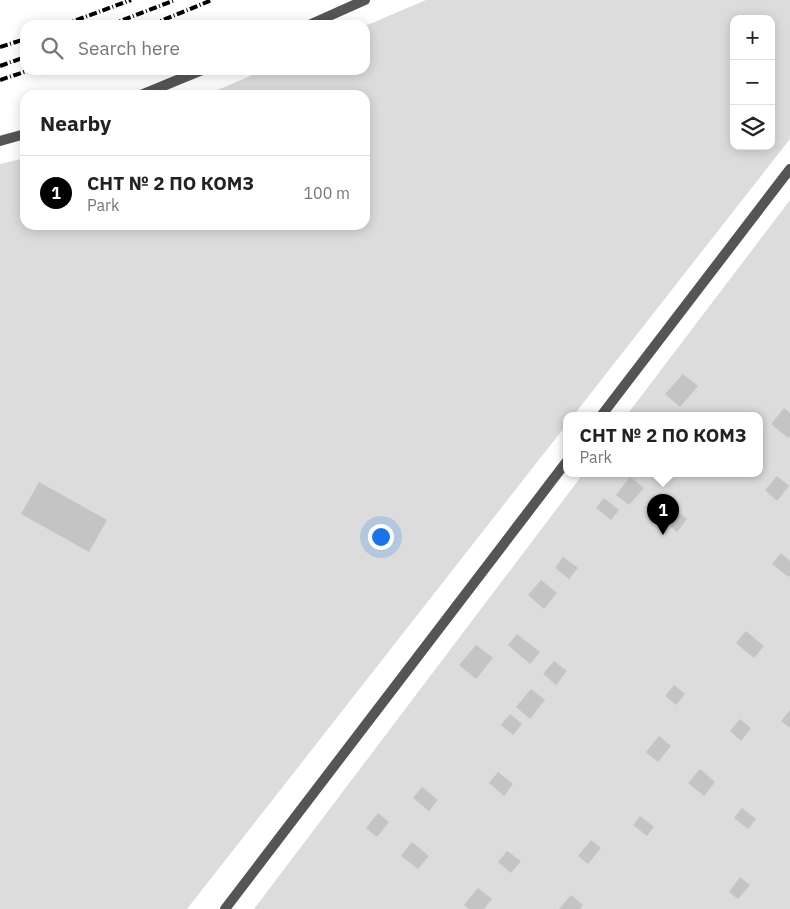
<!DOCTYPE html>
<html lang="en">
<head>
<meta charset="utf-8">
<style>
	body { margin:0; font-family:"IBM Plex Sans",sans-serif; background:#f6f6f6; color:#222 }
	.controls { position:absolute; right:15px; top:15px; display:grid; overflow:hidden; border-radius:10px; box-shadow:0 2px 12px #0003 }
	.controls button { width:45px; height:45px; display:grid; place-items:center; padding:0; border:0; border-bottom:1px solid #e0e0e0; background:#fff; color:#222; font:25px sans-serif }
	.you { position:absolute; left:380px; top:536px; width:18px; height:18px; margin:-12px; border:4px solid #fff; border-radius:50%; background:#1a73e8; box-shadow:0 0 0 8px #1a73e833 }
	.badge { display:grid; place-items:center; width:32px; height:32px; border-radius:50%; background:#000; color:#fff; font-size:16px; font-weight:700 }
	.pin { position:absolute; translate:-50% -41px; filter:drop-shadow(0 1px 2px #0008) }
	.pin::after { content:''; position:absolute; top:26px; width:18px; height:15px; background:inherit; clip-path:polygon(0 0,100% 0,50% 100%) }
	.popup { position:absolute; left:563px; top:412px; width:200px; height:65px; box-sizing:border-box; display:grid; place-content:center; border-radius:10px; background:#fff; filter:drop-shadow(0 1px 4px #0005); font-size:16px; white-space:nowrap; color:#767676 }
	.popup b { font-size:19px; color:#222 }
	.popup::after { content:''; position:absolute; left:50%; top:100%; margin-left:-10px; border:10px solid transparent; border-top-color:#fff }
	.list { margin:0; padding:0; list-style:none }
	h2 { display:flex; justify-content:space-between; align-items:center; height:65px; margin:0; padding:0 20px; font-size:21px }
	h2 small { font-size:16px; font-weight:400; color:#767676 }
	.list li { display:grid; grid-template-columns:32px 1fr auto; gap:15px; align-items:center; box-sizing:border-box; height:75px; padding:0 20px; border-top:1px solid #e0e0e0 }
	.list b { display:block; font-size:19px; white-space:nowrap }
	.list p { margin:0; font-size:16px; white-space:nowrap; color:#767676 }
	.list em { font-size:16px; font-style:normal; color:#767676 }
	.icon { flex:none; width:28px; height:28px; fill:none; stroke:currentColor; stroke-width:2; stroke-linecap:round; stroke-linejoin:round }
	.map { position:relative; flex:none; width:790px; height:909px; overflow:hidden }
	.search { position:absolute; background:#fff; box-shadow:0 2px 12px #0003; left:20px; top:20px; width:350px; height:55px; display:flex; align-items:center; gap:12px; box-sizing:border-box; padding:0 18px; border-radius:15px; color:#767676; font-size:19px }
	.panel { position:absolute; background:#fff; box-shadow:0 2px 12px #0003; left:20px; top:90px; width:350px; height:140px; border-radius:15px }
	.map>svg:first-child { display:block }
	.green { fill:#dcdcdc; fill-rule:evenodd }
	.building { fill:#c4c4c4 }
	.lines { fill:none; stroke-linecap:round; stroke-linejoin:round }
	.tertiary { stroke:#555; stroke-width:10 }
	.rail { stroke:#000; stroke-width:4; stroke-dasharray:8 2.5 1 2.5; stroke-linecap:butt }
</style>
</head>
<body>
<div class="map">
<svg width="790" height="909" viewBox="0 0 790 909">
	<rect width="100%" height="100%" fill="#fff"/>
	<path class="green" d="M426 0H790V139L573 416H567V424L187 909H0V164L25 158V225H365V95H206L264 70H365V26ZM734 19H771V146H734Z
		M790 200V909H254L583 474H759V416H626Z"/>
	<path class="building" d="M683 374 698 386 680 407 665 394Z
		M784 408 790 413V436L788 438 771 424Z
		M777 476 789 486 777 501 765 490Z
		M630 477 644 488 629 505 616 495Z
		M39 482 107 520 89 552 21 514Z
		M604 498 619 510 611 520 596 508Z
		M675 510 687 519 677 532 665 522Z
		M781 553 790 561V575L788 577 772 564Z
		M563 557 578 568 569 579 555 568Z
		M541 580 557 593 544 609 528 595Z
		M746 631 764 646 754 658 736 643Z
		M517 634 540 652 530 664 508 645Z
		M476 645 493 658 476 679 459 665Z
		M554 661 567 671 556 685 543 674Z
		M674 685 685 694 676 705 665 696Z
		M531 689 545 700 530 719 516 707Z
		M790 710V728L781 721Z
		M510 714 522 724 513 735 501 725Z
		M740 719 751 728 741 741 730 731Z
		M659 736 671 746 658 762 646 752Z
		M700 769 715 782 704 796 688 783Z
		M498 772 513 784 504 796 489 783Z
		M422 787 438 800 429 811 413 798Z
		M742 808 756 819 748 829 734 818Z
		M378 813 389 822 377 837 366 828Z
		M640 816 654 827 647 836 633 825Z
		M591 840 601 848 588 864 578 856Z
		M412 842 429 856 418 869 401 856Z
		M507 851 521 861 511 873 498 862Z
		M740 877 750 885 738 899 729 892Z
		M478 888 492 899 484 909H469L464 905Z
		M571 895 583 905 580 909H559Z"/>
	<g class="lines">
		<path class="tertiary" d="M309 25 365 0
			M141 95 202 70
			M0 141 25 134
			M601 416 790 169
			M225 909 567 461"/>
		<path class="rail" d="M63 25 131 0
			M110 25 175 0
			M151 25 212 0
			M0 47 25 39
			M0 66 25 57
			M0 80 30 70"/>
	</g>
</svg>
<div class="controls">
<button>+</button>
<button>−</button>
<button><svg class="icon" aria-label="layers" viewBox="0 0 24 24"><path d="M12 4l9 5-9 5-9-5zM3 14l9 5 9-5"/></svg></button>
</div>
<div class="you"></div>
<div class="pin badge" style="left:663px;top:535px">1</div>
<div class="popup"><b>СНТ № 2 ПО КОМЗ</b>Park</div>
<div class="search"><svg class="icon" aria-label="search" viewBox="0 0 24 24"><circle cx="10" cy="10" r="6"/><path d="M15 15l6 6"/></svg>Search here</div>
<section class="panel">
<h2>Nearby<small></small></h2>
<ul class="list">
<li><span class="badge">1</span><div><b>СНТ № 2 ПО КОМЗ</b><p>Park</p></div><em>100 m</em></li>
</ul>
</section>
</div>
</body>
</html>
